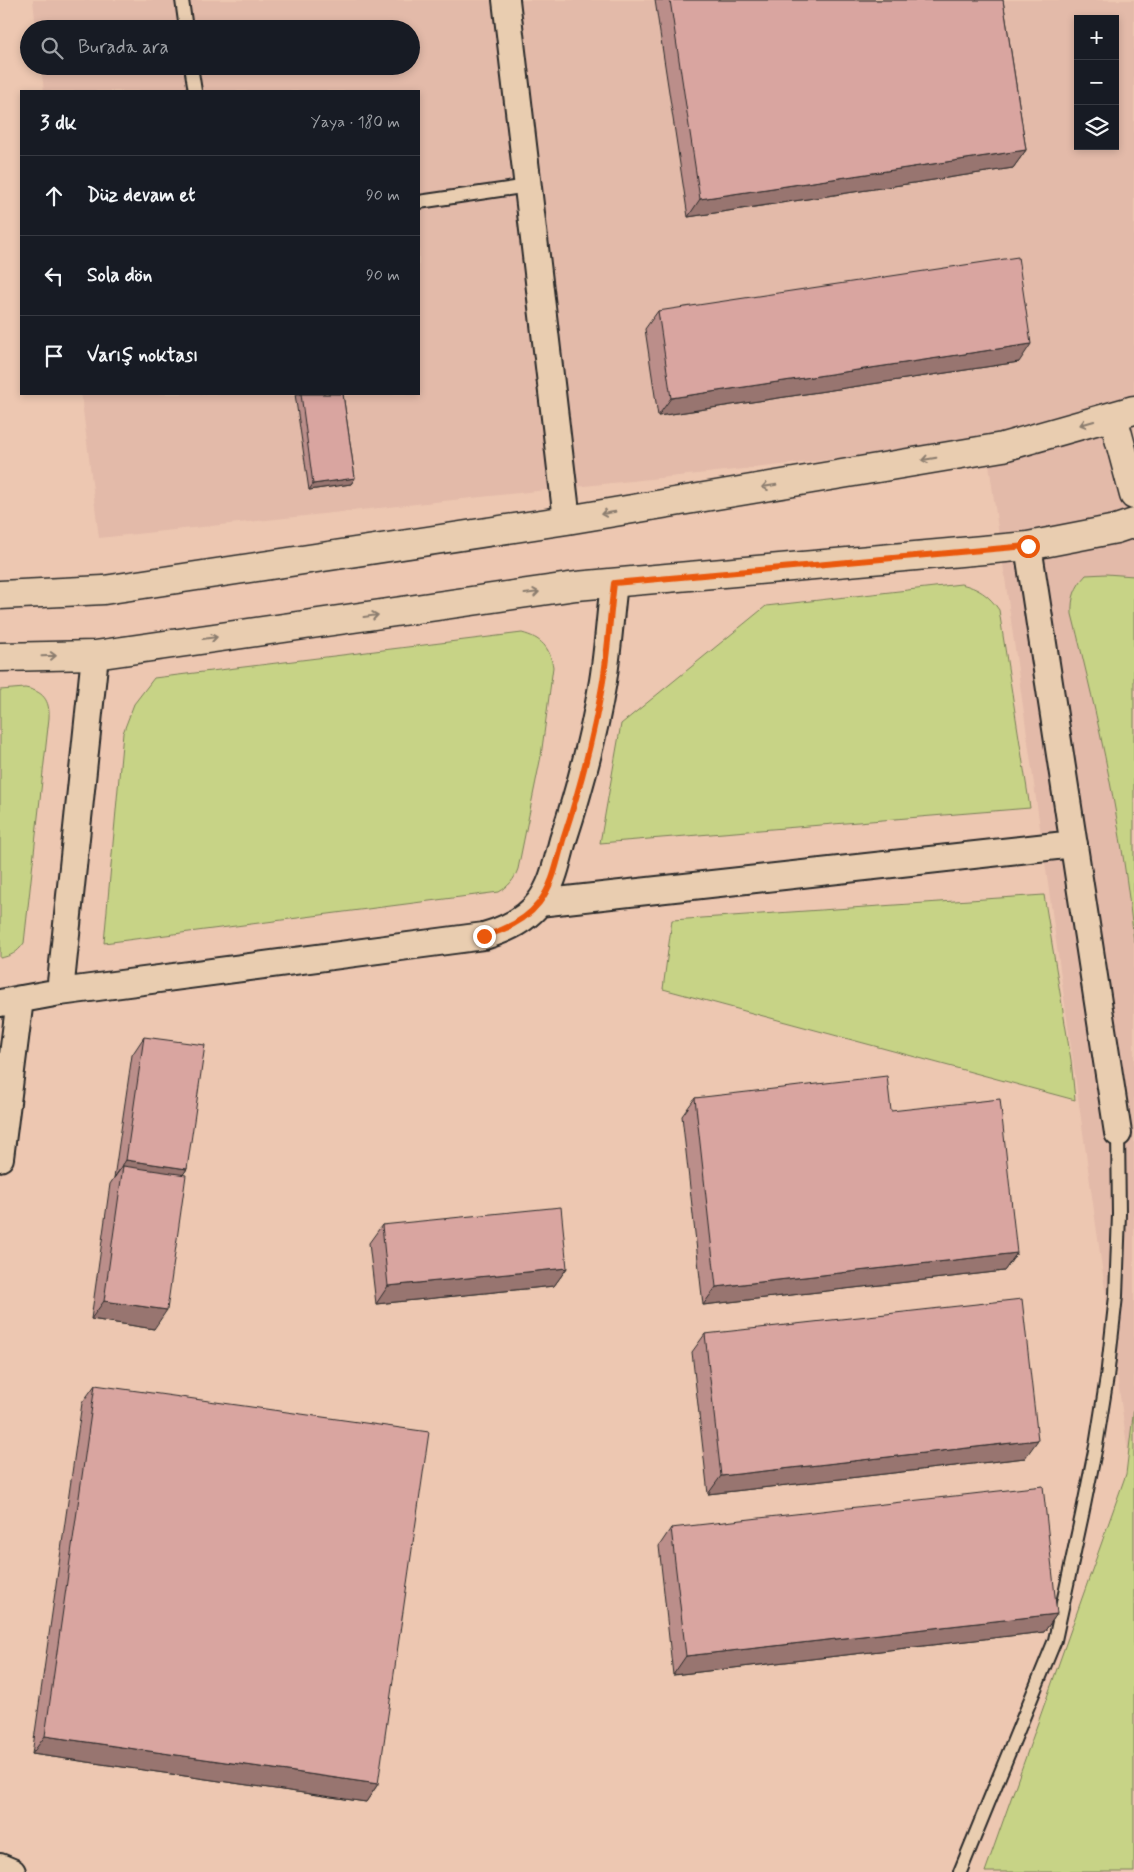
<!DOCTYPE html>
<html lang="tr">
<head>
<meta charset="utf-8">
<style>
	body { margin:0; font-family:Mynerve,sans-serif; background:#242831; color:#f1f3f6 }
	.controls { position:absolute; right:15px; top:15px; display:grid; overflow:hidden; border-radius:0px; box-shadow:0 2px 8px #0003 }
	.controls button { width:45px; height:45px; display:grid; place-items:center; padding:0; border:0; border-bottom:1px solid #363941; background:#171b24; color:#f1f3f6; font:25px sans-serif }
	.stop { position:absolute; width:15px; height:15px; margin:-11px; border:4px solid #ea580c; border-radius:50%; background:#fff }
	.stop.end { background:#ea580c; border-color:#fff; box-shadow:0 1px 5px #0008 }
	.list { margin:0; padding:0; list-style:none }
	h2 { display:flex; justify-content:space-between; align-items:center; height:65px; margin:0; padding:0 20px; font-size:21px }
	h2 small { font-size:16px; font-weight:400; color:#9ea1a6 }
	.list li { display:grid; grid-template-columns:32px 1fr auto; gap:15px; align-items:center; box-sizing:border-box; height:80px; padding:0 20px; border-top:1px solid #363941 }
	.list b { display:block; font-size:19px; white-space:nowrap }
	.list em { font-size:16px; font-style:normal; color:#9ea1a6 }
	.icon { flex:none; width:28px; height:28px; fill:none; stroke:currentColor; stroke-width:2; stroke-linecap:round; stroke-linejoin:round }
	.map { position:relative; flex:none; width:1134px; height:1872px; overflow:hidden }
	.search { position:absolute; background:#171b24; box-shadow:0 2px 8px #0003; left:20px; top:20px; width:400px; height:55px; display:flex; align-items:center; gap:12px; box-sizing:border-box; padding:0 18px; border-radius:28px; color:#9ea1a6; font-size:19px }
	.panel { position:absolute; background:#171b24; box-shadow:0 2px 8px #0003; left:20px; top:90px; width:400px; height:305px; border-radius:0px }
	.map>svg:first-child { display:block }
	.built { fill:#e3baa9; fill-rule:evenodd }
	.green { fill:#c7d386; stroke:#797f58 }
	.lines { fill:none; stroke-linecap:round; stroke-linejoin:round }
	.lane-casing { stroke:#2b2b2b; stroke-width:16 }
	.street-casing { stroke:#2b2b2b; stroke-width:30 }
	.secondary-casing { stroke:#2b2b2b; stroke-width:31 }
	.lane { stroke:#e9cdb0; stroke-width:12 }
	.street { stroke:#e9cdb0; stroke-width:26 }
	.secondary { stroke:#e9cdb0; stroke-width:28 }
	.wall { fill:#bb8e8a; stroke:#2b2b2b }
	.shaded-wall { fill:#987470; stroke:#2b2b2b }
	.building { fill:#d9a5a0; stroke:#2b2b2b }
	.oneway { stroke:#8a7c6e }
	.route { stroke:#ea580c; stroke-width:6 }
</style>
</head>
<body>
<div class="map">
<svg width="1134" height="1872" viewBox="0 0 1134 1872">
	<rect width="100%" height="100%" fill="#edc7b1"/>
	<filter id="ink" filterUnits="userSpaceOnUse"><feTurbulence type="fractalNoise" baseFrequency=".02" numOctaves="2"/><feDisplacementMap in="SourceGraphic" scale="10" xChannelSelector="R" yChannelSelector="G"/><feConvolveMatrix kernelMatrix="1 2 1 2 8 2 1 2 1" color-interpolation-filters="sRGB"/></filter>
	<g filter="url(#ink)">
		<path class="built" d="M33 0H1134V1495L986 443 99 538 81 394H419V91H44L41 66H411V29H36ZM1078 19H1115V146H1078Z"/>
		<path class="green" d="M1106 574 1134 576V942C1123 831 1099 722 1072 614 1071 598 1075 587 1086 575Z
			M961 584C978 588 989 595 999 610L1030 808 600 843 621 724 766 606Z
			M522 633C541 638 550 647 553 667L541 756 518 869C514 880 509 886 499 892L104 943 123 733 134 704 154 678Z
			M25 688C43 691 50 700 49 718L24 943C17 953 11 956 0 958V690Z
			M1044 895 1071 1060 1075 1100 663 989 672 920Z
			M1134 1407V1872H985L1126 1474Z"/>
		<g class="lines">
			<defs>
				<path id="lane" d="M182 0 186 29
					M191 66 195 91
					M419 202 528 186
					M960 1872 1055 1640 1082 1515 1096 1446 1107 1377 1116 1296 1119 1214 1118 1133"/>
				<path id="street" d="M506 0 567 520
					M1028 546 1118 1133
					M539 903 1074 844
					M60 992 95 655
					M0 1003 60 992 484 936C505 930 525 921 539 903 553 885 557 862 563 840 580 788 594 735 603 681 608 649 610 616 614 583
					M0 1158 20 999
					M0 1867 12 1872"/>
				<path id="secondary" d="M1113 416 1134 495
					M0 595 104 590 567 520 1003 447 1134 410
					M0 657 95 655 576 586 1028 546 1116 529 1134 523"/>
			</defs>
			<use href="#lane" class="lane-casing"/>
			<use href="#street" class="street-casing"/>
			<use href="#secondary" class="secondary-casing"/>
			<use href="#lane" class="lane"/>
			<use href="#street" class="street"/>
			<use href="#secondary" class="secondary"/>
		</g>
		<path class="wall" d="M655 0H1003L1026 150 1013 168 688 217Z
			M658 311 1019 362 658 416 645 329Z
			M295 394H343L355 478 351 484 309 490Z
			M144 1037 187 1169 183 1174 154 1329 91 1319 110 1184 114 1178 132 1055Z
			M695 1098 891 1111 1017 1253 1004 1271 703 1305 682 1116Z
			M382 1225 567 1268 554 1286 376 1304 369 1243Z
			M705 1334 1025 1458 708 1494 692 1352Z
			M95 1385 378 1784 366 1802 32 1754 82 1403Z
			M671 1528 1057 1614 1044 1632 673 1675 659 1546Z"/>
		<path class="shaded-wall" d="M1026 150 1013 168 688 217 700 199Z
			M1031 344 1019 362 658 416 671 398Z
			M355 478 351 484 309 490 313 484Z
			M126 1160 187 1169 174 1187 123 1166 114 1178Z
			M1017 1253 1004 1271 703 1305 716 1287Z
			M567 1268 554 1286 376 1304 388 1286Z
			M104 1301 167 1310 154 1329 91 1319Z
			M1038 1440 1025 1458 708 1494 721 1476Z
			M1057 1614 1044 1632 673 1675 686 1656Z
			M45 1736 378 1784 366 1802 32 1754Z"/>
		<path class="building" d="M670 0H1003L1026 150 700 199Z
			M1018 257 1031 344 671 398 658 311Z
			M301 394H343L355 478 313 484Z
			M144 1037 205 1045 187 1169 126 1160Z
			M887 1076 891 1111 1000 1099 1017 1253 716 1287 695 1098Z
			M123 1166 186 1175 167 1310 104 1301Z
			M561 1207 567 1268 388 1286 382 1225Z
			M1022 1299 1038 1440 721 1476 705 1334Z
			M95 1385 429 1432 378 1784 45 1736Z
			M1043 1486 1057 1614 686 1656 671 1528Z"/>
		<defs><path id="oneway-shaft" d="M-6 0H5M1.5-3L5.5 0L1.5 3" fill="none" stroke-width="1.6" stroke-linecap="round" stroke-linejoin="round" transform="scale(1.25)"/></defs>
		<g class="oneway">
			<use href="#oneway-shaft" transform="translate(1087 423) rotate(164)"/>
			<use href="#oneway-shaft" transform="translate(929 459) rotate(170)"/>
			<use href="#oneway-shaft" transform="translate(769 486) rotate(170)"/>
			<use href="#oneway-shaft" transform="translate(608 513) rotate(170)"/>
			<use href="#oneway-shaft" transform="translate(532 593) rotate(-8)"/>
			<use href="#oneway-shaft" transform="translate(371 616) rotate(-8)"/>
			<use href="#oneway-shaft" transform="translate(210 638) rotate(-8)"/>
			<use href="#oneway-shaft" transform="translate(49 656) rotate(-2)"/>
		</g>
	</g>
	<g class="lines" filter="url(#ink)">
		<path class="route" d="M484 936C505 930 525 921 539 903 553 885 557 862 563 840 580 788 594 735 603 681 608 649 610 616 614 583L1028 546"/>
	</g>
</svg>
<div class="controls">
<button>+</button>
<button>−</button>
<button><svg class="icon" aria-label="layers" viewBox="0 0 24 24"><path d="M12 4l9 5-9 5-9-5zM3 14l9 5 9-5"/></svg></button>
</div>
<div class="stop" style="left:1028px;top:546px"></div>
<div class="stop end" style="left:484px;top:936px"></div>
<div class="search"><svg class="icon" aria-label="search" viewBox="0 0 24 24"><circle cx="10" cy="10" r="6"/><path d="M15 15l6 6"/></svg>Burada ara</div>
<section class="panel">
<h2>3 dk<small>Yaya · 180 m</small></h2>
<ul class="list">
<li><svg class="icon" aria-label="ahead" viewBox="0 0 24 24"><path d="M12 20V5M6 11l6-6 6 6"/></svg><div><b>Düz devam et</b></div><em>90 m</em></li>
<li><svg class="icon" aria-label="left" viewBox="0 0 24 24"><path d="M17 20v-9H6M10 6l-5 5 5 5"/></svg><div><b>Sola dön</b></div><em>90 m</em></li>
<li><svg class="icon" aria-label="arrive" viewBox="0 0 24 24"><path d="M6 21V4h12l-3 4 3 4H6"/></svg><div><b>Varış noktası</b></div></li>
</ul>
</section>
</div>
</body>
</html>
